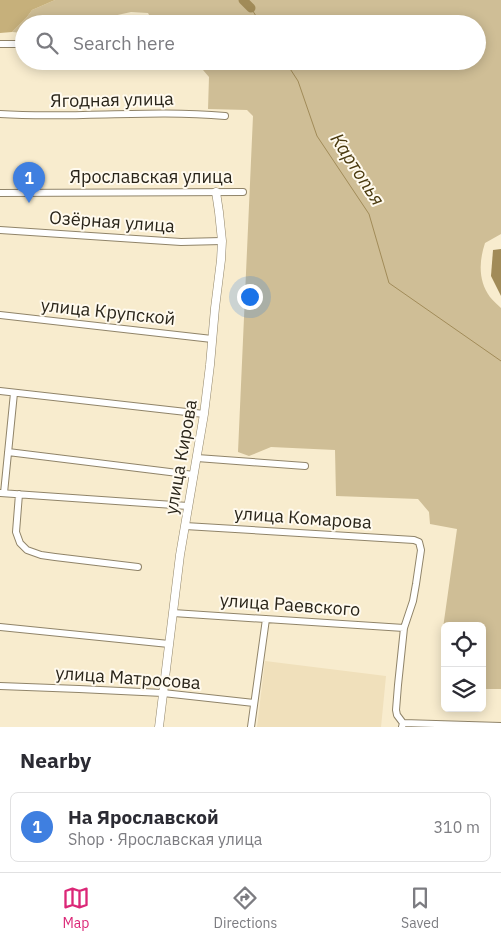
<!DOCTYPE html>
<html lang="en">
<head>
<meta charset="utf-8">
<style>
	body { margin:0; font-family:"IBM Plex Sans",sans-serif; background:#f2f2f3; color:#2b2b33 }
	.controls { position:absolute; right:15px; bottom:15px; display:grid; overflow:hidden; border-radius:8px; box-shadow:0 2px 12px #0003 }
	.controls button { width:45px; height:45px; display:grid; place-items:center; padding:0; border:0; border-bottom:1px solid #e1e1e2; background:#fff; color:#2b2b33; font:25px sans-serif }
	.you { position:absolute; left:249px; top:296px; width:18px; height:18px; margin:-12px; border:4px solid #fff; border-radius:50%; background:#1a73e8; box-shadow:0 0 0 8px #1a73e833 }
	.badge { display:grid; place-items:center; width:32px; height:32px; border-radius:50%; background:#db2777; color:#fff; font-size:16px; font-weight:700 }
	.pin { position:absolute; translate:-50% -41px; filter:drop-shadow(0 1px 2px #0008) }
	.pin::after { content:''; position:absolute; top:26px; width:18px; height:15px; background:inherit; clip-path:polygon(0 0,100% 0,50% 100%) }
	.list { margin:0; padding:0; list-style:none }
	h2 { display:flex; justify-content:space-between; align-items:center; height:65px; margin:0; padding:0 20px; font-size:21px }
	h2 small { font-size:16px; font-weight:400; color:#7c7c81 }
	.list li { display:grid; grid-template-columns:32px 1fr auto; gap:15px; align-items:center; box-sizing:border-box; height:70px; margin:0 10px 10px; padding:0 10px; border:1px solid #e1e1e2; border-radius:8px }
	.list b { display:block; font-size:19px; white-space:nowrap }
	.list p { margin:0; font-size:16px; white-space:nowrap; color:#7c7c81 }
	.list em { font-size:16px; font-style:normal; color:#7c7c81 }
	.icon { flex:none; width:28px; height:28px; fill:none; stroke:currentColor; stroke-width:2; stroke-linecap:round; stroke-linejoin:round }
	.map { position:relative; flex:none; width:501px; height:727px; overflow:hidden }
	.search { position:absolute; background:#fff; box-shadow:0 2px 12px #0003; left:15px; right:15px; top:15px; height:55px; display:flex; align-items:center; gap:12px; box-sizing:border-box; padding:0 18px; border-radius:28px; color:#7c7c81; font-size:19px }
	.sheet { height:145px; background:#fff }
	nav { display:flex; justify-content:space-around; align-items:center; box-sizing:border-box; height:70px; border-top:1px solid #e1e1e2; background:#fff; font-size:14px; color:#7c7c81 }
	nav a { display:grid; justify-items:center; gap:2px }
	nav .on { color:#db2777 }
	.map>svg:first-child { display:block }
	.built { fill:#f0e0bb }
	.green { fill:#cfbe96 }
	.forest { fill:#c6b07b }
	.water { fill:#a18b58 }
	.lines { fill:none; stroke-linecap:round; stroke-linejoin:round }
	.stream { stroke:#a18b58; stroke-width:1 }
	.river { stroke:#a18b58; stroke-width:9 }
	.minor-casing { stroke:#908469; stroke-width:8 }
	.tertiary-casing { stroke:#908469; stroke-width:9 }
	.minor { stroke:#fff; stroke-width:6 }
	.tertiary { stroke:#fff; stroke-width:8 }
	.labels { text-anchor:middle; stroke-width:4; stroke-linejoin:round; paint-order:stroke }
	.street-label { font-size:18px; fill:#292419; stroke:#fffaee }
	.water-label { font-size:19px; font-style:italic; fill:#4a3a0f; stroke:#fffaee }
</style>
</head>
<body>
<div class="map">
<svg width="501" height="727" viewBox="0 0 501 727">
	<rect width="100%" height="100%" fill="#f8ecce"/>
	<path class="built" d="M265 661 386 676 381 727H257Z"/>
	<path class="green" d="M55 0H501V234L485 243C479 261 478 281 490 297 493 301 497 304 501 308V689H482V626H445V675L441 674 443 628 457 529 430 524 429 512 418 499 336 496 335 450 271 447 249 456 238 452 253 116 247 110 208 109 209 77 203 70 153 69 147 61H477V24H154L148 13 131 12 104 18 99 24H24V33L12 32 27 17 32 10Z"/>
	<path class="forest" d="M0 0H55L32 10 27 17 12 32 0 33Z"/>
	<path class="water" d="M501 249V296L491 276 493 250Z"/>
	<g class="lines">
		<path class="stream" d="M251 8 261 24
			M285 61 298 81 317 136 369 214 389 283 501 361"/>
		<path class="river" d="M243 0 251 8"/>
		<defs>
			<path id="minor" d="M0 44H24
				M0 114C75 119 150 109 225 116
				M0 193 243 192
				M0 230 181 242 222 241
				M0 315 212 339
				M0 391 204 414
				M8 452 194 475
				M197 458 305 466
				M0 493 188 506
				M4 493 14 393
				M19 494 16 532 20 543 27 550 41 555 55 557 138 567
				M185 526 414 540 419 542 421 550 416 584 413 601 404 628 398 685 396 710 397 715 403 723 402 727
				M173 613 404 628
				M0 627 169 644
				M0 686 79 689 163 693 254 703
				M403 723 501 726
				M251 727 266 619"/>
			<path id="tertiary" d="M159 727 180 555 204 414 210 365 215 308 221 260 222 241 219 212 216 192"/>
		</defs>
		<use href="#minor" class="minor-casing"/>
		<use href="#tertiary" class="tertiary-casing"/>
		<use href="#minor" class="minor"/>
		<use href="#tertiary" class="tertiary"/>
	</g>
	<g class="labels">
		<g class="street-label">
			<text transform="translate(112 100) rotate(-1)" y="6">Ягодная улица</text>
			<text x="151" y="183">Ярославская улица</text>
			<text transform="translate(112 222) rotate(4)" y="6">Озёрная улица</text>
			<text transform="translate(108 312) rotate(6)" y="6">улица Крупской</text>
			<text transform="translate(181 457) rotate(-80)" y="6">улица Кирова</text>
			<text transform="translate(303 518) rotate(4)" y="6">улица Комарова</text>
			<text transform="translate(290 605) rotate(4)" y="6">улица Раевского</text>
			<text transform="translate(128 678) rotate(4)" y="6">улица Матросова</text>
		</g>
		<g class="water-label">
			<text transform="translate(358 169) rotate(57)" y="7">Картопья</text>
		</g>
	</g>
</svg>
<div class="controls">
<button><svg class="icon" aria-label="locate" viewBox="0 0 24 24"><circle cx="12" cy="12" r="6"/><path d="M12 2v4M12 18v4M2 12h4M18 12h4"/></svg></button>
<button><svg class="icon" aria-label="layers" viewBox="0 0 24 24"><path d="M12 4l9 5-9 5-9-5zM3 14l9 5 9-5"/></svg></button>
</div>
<div class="you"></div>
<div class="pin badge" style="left:29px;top:203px;background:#3f7fe0">1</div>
<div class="search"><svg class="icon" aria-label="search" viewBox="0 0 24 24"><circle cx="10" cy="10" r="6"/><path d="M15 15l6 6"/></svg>Search here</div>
</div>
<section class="sheet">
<h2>Nearby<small></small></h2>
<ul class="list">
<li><span class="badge" style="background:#3f7fe0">1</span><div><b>На Ярославской</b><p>Shop · Ярославская улица</p></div><em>310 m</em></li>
</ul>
</section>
<nav>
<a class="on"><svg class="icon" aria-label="map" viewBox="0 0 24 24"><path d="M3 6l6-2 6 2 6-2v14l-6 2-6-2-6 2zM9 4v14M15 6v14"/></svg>Map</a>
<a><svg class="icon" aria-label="directions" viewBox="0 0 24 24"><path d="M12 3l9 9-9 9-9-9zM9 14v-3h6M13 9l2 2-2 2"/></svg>Directions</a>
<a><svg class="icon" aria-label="saved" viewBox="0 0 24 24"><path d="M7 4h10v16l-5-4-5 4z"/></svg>Saved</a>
</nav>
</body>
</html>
